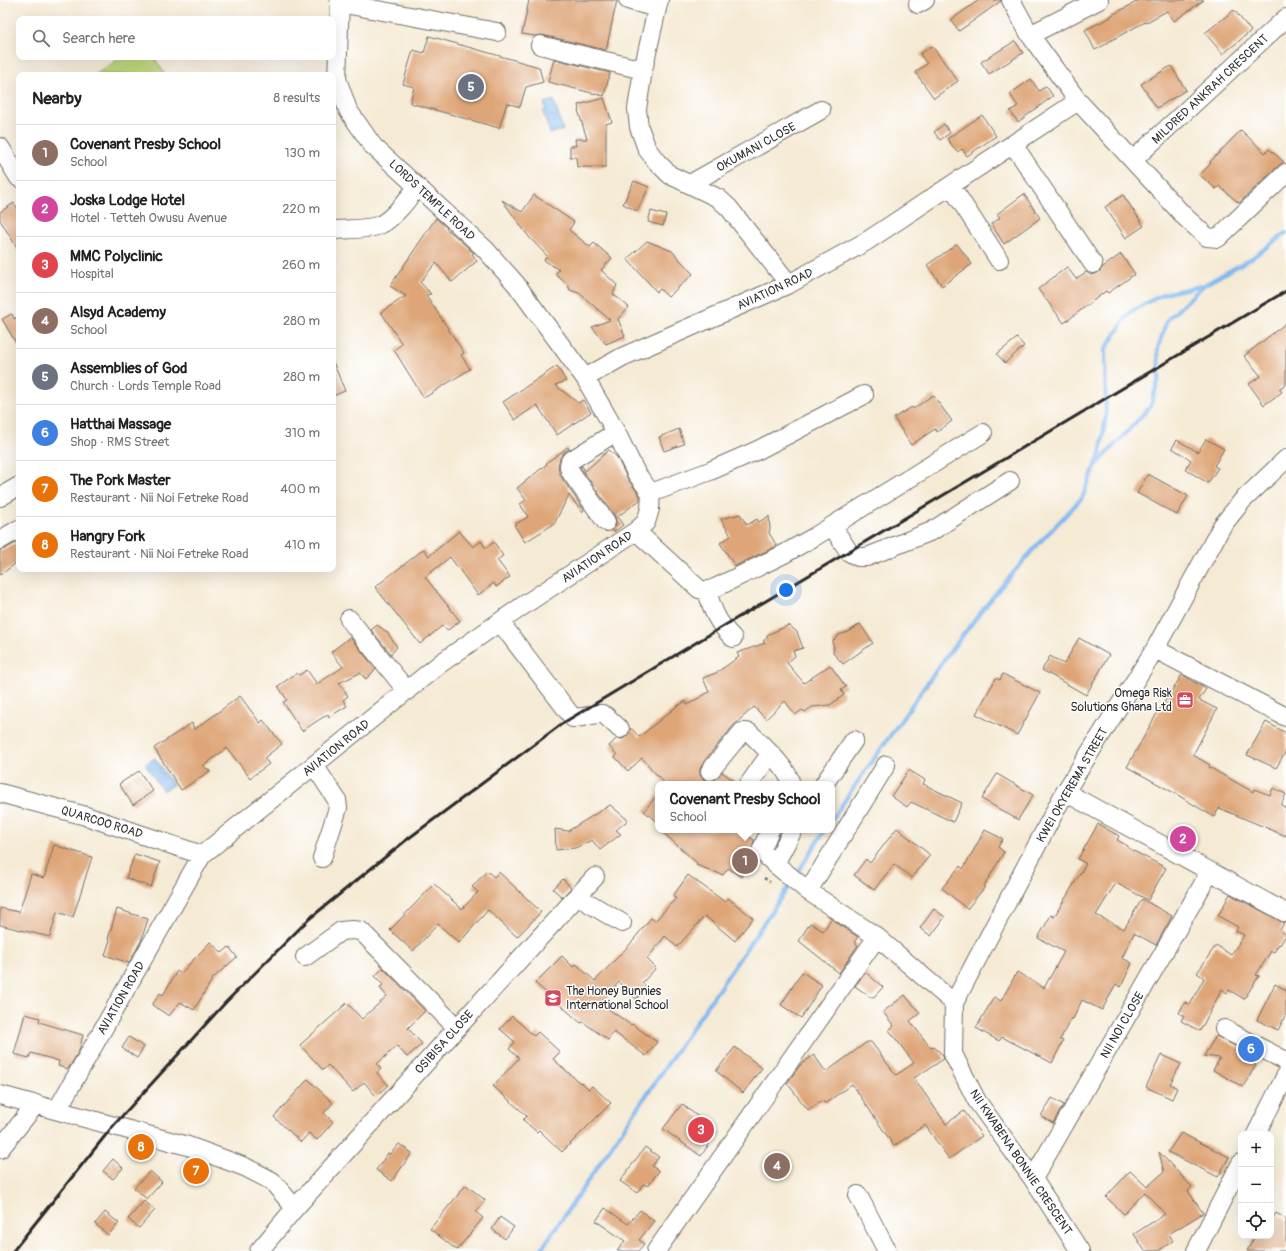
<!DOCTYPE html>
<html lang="en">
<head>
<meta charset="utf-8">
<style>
	body { margin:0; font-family:Pangolin,sans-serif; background:#f6f6f6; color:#202124 }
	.controls { position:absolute; right:12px; bottom:12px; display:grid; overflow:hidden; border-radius:8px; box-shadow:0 4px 16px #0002 }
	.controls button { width:36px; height:36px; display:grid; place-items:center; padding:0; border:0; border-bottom:1px solid #e0e0e0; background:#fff; color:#202124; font:20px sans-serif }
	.you { position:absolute; left:786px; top:590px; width:14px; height:14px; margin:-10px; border:3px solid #fff; border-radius:50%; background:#1a73e8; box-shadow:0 0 0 6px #1a73e833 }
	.badge { display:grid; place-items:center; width:26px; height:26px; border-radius:50%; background:#d1495b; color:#fff; font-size:13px; font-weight:700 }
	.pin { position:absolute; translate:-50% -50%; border:2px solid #fff; box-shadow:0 1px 4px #0006 }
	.popup { position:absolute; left:655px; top:781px; width:180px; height:52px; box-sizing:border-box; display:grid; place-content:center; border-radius:8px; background:#fff; filter:drop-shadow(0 1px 3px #0005); font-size:13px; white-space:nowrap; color:#757577 }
	.popup b { font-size:15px; color:#202124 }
	.popup::after { content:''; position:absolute; left:50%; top:100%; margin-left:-8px; border:8px solid transparent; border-top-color:#fff }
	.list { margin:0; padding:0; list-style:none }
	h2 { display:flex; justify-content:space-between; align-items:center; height:52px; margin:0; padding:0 16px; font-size:17px }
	h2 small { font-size:13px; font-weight:400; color:#757577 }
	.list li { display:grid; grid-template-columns:26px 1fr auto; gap:12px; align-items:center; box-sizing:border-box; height:56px; padding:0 16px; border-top:1px solid #e0e0e0 }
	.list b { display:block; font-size:15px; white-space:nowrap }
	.list p { margin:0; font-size:13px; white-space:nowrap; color:#757577 }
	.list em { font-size:13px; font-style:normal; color:#757577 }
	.icon { flex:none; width:22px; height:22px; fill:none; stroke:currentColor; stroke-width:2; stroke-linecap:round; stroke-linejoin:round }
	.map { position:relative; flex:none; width:1286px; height:1251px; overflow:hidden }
	.search { position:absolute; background:#fff; box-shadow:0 4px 16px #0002; left:16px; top:16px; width:320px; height:44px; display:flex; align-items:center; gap:10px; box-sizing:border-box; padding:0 14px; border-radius:8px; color:#757577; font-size:15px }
	.panel { position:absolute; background:#fff; box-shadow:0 4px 16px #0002; left:16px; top:72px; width:320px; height:500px; border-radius:8px }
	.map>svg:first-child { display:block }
	.park { fill:#bdd77c; stroke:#748154 }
	.water { fill:url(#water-ripples); stroke:#56728e }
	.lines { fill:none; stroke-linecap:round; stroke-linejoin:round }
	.stream { stroke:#80b8f0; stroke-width:4 }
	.building { fill:#dea678 }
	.minor-casing { stroke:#726e66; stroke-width:20 }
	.path { stroke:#726e66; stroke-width:2.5; stroke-dasharray:3 3; stroke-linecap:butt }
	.minor { stroke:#fff; stroke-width:18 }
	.rail { stroke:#2b2b2b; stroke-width:3 }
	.labels { text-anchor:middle; stroke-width:3; stroke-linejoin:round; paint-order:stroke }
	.street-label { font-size:12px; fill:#2b2b2b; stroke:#fff }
	.poi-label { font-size:12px; fill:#2b2b2b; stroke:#fff; text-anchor:end }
</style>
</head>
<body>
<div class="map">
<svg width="1286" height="1251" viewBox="0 0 1286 1251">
	<defs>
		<pattern id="water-ripples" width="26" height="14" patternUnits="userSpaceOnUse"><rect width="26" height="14" fill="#80b8f0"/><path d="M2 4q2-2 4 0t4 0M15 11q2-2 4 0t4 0" fill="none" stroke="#6996c3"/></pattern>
	</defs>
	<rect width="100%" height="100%" fill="#fff"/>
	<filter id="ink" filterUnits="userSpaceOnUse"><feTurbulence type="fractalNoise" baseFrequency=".025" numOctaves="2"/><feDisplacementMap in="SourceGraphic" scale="8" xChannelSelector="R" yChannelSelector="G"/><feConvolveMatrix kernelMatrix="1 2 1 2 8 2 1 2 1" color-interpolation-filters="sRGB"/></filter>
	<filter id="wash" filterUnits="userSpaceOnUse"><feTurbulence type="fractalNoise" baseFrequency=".012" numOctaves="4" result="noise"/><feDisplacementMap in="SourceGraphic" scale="16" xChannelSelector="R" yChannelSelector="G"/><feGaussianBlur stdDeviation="0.9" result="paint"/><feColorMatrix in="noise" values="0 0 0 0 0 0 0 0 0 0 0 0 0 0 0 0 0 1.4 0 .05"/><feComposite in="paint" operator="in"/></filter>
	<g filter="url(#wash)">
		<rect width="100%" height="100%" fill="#f5ead4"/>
		<path class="park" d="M122 57H154L165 75H95Z"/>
		<path class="water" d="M554 100 563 130 550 134 543 111 546 110 544 103Z
			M155 758 173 785 163 791 145 764Z"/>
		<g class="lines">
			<path class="stream" d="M1098 463 1150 407 1159 378 1158 348 1167 320 1204 285
				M832 820 849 794 945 658 999 589 1040 542 1082 498 1100 454 1106 416 1105 350 1130 312 1163 294 1204 285 1252 258 1286 233
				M796 875 825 830
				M540 1251 791 883"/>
		</g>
		<g id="blocks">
			<path class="building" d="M529 0H617L606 50 542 35 535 36 522 34Z
				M979 0H1001V1L959 31 951 20Z
				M1140 0H1204L1174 21 1167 11 1145 23V22L1108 42V43L1095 50 1085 30 1111 17 1110 16Z
				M1234 10 1251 31 1223 54 1205 33Z
				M429 36 539 67 543 82 526 87 520 107 507 103 499 128 410 103 414 87 403 84 413 50 424 53Z
				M1015 41 1023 53 989 74 981 62Z
				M932 46 958 81 934 98 915 72 927 64 920 54Z
				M554 59 610 73 604 96 548 82Z
				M1171 66 1186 90 1157 108 1141 84Z
				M1031 79 1039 91 1046 86 1053 96 1018 122 1010 111 1018 106 1010 94Z
				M604 98 612 122 606 124V167H577L576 157H570V146H576L575 139H587L578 110 579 109 578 105Z
				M982 115 996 136 967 156 962 149 957 152 947 139Z
				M944 124 950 133 940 140 934 132Z
				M1241 130 1265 153 1269 149 1284 162 1279 165 1239 203 1219 186 1216 189 1200 175 1211 163 1210 162Z
				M634 181 649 187 637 211 623 204Z
				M1024 194 1040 218 1004 244 991 224 1000 218 997 214Z
				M534 195 574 222 569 230 590 247 594 243 612 258 601 270 617 285 613 294 629 307 618 319 625 336 606 344 592 327 610 320 579 293 570 290 568 285 555 274 559 270 544 260 547 256 529 237 502 200 522 212Z
				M1123 195 1144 226 1126 238 1105 207Z
				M14 203 19 211V251L0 220V212Z
				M651 211 666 215 663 226 648 222Z
				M436 218 447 228 446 229 453 234 474 253 472 254 477 261 452 282 436 263 420 282 431 294 426 295 464 353 461 355 470 369 424 398 394 350 402 344 381 312 406 296 390 286Z
				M647 241 672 251 693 274 668 297 660 289 657 292 627 259Z
				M957 244 972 264 942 286 927 265Z
				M1121 254 1135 274 1108 293 1106 291 1064 323 1038 289 1067 267 1076 279 1086 272 1091 275 1098 273 1103 267Z
				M12 314 14 319 19 316V348L2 319Z
				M1286 323V384L1279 389 1282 392 1264 405 1249 384 1261 376 1244 356Z
				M1017 338 1024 346 1005 363 997 354Z
				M333 362 345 391 333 396Z
				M557 366 566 381 555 385 578 403 583 400 591 412 557 435 537 405 515 420 503 402Z
				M933 395 952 421 937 432 935 429 911 445 894 418 912 407 913 409Z
				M679 429 684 444 664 451 659 437Z
				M1206 439 1224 449 1214 466 1218 468 1208 483 1185 469 1191 460 1172 448 1177 440 1198 452Z
				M568 447 569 449 564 452 560 458 558 465 559 472 563 480 584 510 582 512 569 495 554 524 525 542 514 525 528 517 520 504 526 500 517 488 547 464 546 463Z
				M609 450 617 457 627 478 640 496V500L617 517 623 525 614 532 612 530 616 526V521L615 516 580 467 582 466 585 471Z
				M1148 474 1188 496 1177 515 1137 493Z
				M740 514 747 525 757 519 759 522 769 516 770 529 769 533 777 546 735 566 720 543 731 536 721 519Z
				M459 531 473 547 481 541 486 548 494 542 503 556 497 560 510 577 496 587 494 583 478 595 450 557 425 577 460 621 448 630 442 626 420 644 375 587 424 549 429 556Z
				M19 541V561L0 575V550L5 549Z
				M860 624 873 643 843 664 833 653 834 647 832 642 839 635 848 632Z
				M377 625 388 633 397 647 391 654 371 630Z
				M789 625 797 632 803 648 793 651 795 656 787 663 804 683 830 665 846 687 841 690 844 695 830 705 812 707 805 712 802 710 795 715 785 701 766 719 754 707 734 725 705 760 700 769V775L703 779 708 781H714L722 772 739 784H665L642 758 628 771 615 757 617 755 609 746 616 739H623L627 736 630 729H632L639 737 676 707 686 701 687 705 709 692 703 678 716 673 739 657 737 653 765 643 763 641 767 638V635Z
				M350 637 376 669 366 679 360 673 339 683 348 696 343 700 347 706 329 717 328 714 302 731 283 702 287 700 278 686 297 673 299 675 307 670 317 684 343 667 331 652Z
				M1079 638 1109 655 1086 695 1042 670 1050 656 1064 664Z
				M1003 674 1040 693 1017 735 976 714 996 678 1000 680Z
				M1182 675 1206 689 1199 700 1217 709 1193 755 1210 765 1209 767 1253 792 1254 789 1270 795 1273 788 1286 794 1281 805 1286 808V836L1219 808 1214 817 1176 794 1127 767 1156 715Z
				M240 696 260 723 263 720 282 744 264 758 269 764 250 778 227 748 203 766 210 771 181 790 154 748 192 723 194 730Z
				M1266 722 1286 733V751L1276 768 1247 755Z
				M909 770 925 780 923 784 962 803 953 822 911 802 907 807 891 796Z
				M139 771 153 791 133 805 119 784Z
				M997 774 1033 795 1018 820 982 799Z
				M658 794V822L644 811Z
				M610 805 628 820 616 830 621 834 600 850 592 840 575 848 556 850 555 829 568 831Z
				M1098 824 1119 836 1117 840 1128 846V848L1166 868 1148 900 1116 883 1096 915 1124 929 1142 899 1172 916 1156 945 1134 933 1122 958 1132 963 1121 987 1116 984 1102 1010 1082 1000 1073 1019 1071 1018 1060 1040 1063 1041 1052 1063 1002 1037 999 1041 976 1028 994 997 1001 1001 1017 972 1044 988 1064 952 1038 938 1051 915 1054 917 1086 864 1078 859Z
				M897 828 930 855 912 878 894 864 874 890 854 875 866 859 870 863Z
				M660 830H751L747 835 754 840 751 853 754 859 741 877 728 868 723 875 696 865 697 863Z
				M985 830 1003 839 998 847 1004 852 984 886 985 887 967 909 942 888 960 866 963 869Z
				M54 845 92 857 73 917 57 912 50 937 0 925V908L19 912 31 874 44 878Z
				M135 854 160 862 151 887 126 878Z
				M487 871 494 877 499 872 541 912 517 937 488 910 459 943 438 924 413 951 390 930 434 884 462 909 478 892 472 887Z
				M688 875 725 902 728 898 753 918 735 941 705 916 677 947 665 936 647 959 656 968 642 983 647 987 636 999 619 982 600 1003 631 1025 632 1024 657 1042 646 1056 614 1032 608 1040 583 1022 581 1023 535 983 562 956 573 967 576 964 595 981 635 939H634L651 918 655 921 676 898 673 896Z
				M563 879 571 888 562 897 553 889Z
				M1230 894 1284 923 1280 930 1286 935 1280 945 1279 944 1274 952 1271 951 1256 975 1259 976 1244 999 1229 990 1227 993 1222 989 1200 1031 1181 1021 1184 1016 1179 1013 1185 1002 1190 1005 1204 978 1197 973 1216 945 1231 955 1244 935 1236 931 1238 927 1218 916Z
				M117 909 148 919 141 941 129 963 105 955 110 940 108 939Z
				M934 909 945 917 931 936 920 928Z
				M831 919 858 937 854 942 858 945 839 973 799 941 810 923 823 931Z
				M210 942 222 953 229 947 237 957 213 978 194 1010 180 1002 169 1016 152 1005 160 993 163 995 177 971 181 973Z
				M383 968 425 1011 408 1028 422 1044 407 1057 397 1046 377 1064 381 1069 377 1073 388 1085 376 1096 364 1082 353 1092 328 1065 323 1070 300 1045 347 1003 362 1019 387 996 380 988 383 985 375 976Z
				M802 972 822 985 801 1018 781 1005Z
				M865 972 883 987 874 997H870L855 986Z
				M1275 984 1286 990V1014L1278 1030 1257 1020Z
				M905 995 920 1013 910 1021 931 1048 934 1047 943 1055 944 1059 914 1078 946 1124 964 1111 982 1136 949 1159 925 1125 894 1146 852 1084 826 1103 821 1101 808 1110 787 1083 800 1065 814 1055 826 1072 867 1042H871L896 1075 914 1063 889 1030 894 1026 883 1012Z
				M25 1014 40 1018 39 1022 83 1035 79 1051 68 1069 58 1066 59 1061 31 1053 29 1058 14 1054Z
				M512 1016 534 1036 538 1032 560 1052 553 1059 580 1083 581 1082 589 1089 592 1086 611 1103 562 1152 539 1130 537 1132 523 1120 527 1116 493 1086 519 1058 509 1049 515 1042 500 1029Z
				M1216 1036 1256 1057 1253 1063 1256 1065 1243 1087 1213 1070 1220 1058 1204 1056Z
				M129 1037 144 1047 137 1058 122 1048Z
				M735 1047 762 1068 743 1093 716 1071Z
				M1161 1055 1181 1064 1170 1084 1177 1088 1172 1099 1146 1087Z
				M308 1079 333 1103 324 1113 333 1122 317 1140 309 1133 301 1142 274 1117Z
				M1052 1098 1064 1105 1053 1123 1041 1116Z
				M682 1104 717 1132 701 1156 663 1129Z
				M1181 1133 1229 1157 1218 1177 1168 1152Z
				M399 1144 412 1153 392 1181 376 1170 388 1153 390 1154Z
				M645 1147 659 1157 652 1166 659 1171 648 1186 643 1184 637 1193 620 1181Z
				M1159 1152 1192 1187 1188 1191 1203 1213 1169 1234 1173 1241 1158 1251H1145L1134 1234 1165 1214 1145 1192 1124 1214 1106 1197 1130 1171 1147 1187 1164 1172Z
				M113 1159 123 1168 113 1179 103 1171Z
				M150 1171 162 1182 147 1199 134 1188Z
				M466 1185 485 1200 476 1212 483 1218 457 1250 430 1229Z
				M144 1201 155 1210 139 1228 128 1219Z
				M605 1208 628 1224 640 1210 654 1221 639 1240 644 1244 638 1251H617L625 1241 596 1221Z
				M105 1212 119 1223 108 1235 95 1224Z
				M1276 1213 1286 1219V1251H1247L1255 1236H1271V1221Z
				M500 1217 514 1227 505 1239 492 1229Z"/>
		</g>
	</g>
	<g filter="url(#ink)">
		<use href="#blocks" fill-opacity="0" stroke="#726e66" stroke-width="1"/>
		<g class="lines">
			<defs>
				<path id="minor" d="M628 0 657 8
					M659 0 643 70 637 109 639 127 647 149 657 162 670 175 718 198 729 208 789 284
					M1011 0 1030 35 1078 101 1185 217 1207 237 1218 238 1286 173
					M339 3 497 32
					M918 4 925 0
					M1030 35 1099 0
					M540 45 643 70
					M1013 144 1093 264
					M0 147 19 178
					M1133 160 1286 18
					M690 184 821 110
					M951 186 999 260
					M333 230C347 229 363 230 377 226 391 222 408 199 417 187
					M585 378 622 357 789 284 867 241 1078 101
					M651 493 710 471 758 450 864 395
					M0 497 19 486
					M606 522 572 474C569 469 568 466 570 461L616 432
					M832 526 849 552 858 557H867L932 531 1010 481
					M636 531 699 589 707 591 715 588 784 554 814 537 983 433
					M0 540 19 529
					M707 591C713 612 717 622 733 638
					M349 619 407 691
					M500 622 573 718 583 717 597 714H602L606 716 620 729
					M1155 649 1286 717
					M314 765 337 800 338 808 322 858
					M710 771 742 732H746L750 733C760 743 788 769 790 781L789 784
					M749 784 770 754
					M824 784 854 740
					M1065 792 1286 913
					M0 793 86 816 202 855
					M770 830 761 851 775 864
					M793 830 775 864 808 891 877 937 954 1003
					M808 891 886 765
					M577 896 622 923
					M305 957 341 931 352 930 361 931 457 1028
					M1224 1029 1286 1061
					M0 1095 188 1146 245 1167 272 1181 295 1208
					M57 1110 202 855 441 663 524 605 636 531 646 522 650 509 651 493 636 473 616 432 585 378 516 284 485 249 373 146 348 110 337 79 340 0
					M1256 1134 1286 1075
					M0 1149 36 1104
					M1033 1179 1210 872
					M858 1195 887 1251
					M259 1251 295 1208 457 1028 595 877
					M656 1251 877 937
					M1080 1251 1033 1179 977 1101 953 1054 954 1003 1065 792 1155 649 1222 526 1242 501 1286 459
					M1196 1251 1241 1163"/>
			</defs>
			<use href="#minor" class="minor-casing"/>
			<path class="path" d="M764 878 770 882"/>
			<use href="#minor" class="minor"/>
			<path class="rail" d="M13 1251 113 1126 226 1002 309 919 405 841 563 723 722 627 1286 291"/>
		</g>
	</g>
	<defs>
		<symbol id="office-square" viewBox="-11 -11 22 22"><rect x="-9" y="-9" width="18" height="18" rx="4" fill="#d1495b" stroke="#fff"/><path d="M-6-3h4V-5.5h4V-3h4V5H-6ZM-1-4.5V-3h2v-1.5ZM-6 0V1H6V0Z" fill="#fff"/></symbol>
		<symbol id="school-square" viewBox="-11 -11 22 22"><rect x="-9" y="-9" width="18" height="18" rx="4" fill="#d1495b" stroke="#fff"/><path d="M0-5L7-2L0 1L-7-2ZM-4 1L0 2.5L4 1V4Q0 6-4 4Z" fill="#fff"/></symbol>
	</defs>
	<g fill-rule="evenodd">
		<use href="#office-square" x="1175" y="690" width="20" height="20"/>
		<use href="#school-square" x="543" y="988" width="20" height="20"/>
	</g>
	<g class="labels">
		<g class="street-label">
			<text transform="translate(1210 89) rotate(-43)" y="4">MILDRED ANKRAH CRESCENT</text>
			<text transform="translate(756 147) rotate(-29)" y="4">OKUMANI CLOSE</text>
			<text transform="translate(432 200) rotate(43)" y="4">LORDS TEMPLE ROAD</text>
			<text transform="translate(775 289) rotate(-25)" y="4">AVIATION ROAD</text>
			<text transform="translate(597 557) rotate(-34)" y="4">AVIATION ROAD</text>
			<text transform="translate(336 748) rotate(-39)" y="4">AVIATION ROAD</text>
			<text transform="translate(1072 785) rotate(-60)" y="4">KWEI OKYEREMA STREET</text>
			<text transform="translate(102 822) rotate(17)" y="4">QUARCOO ROAD</text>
			<text transform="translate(121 998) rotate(-60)" y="4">AVIATION ROAD</text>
			<text transform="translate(1122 1025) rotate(-60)" y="4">NII NOI CLOSE</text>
			<text transform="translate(444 1042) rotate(-48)" y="4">OSIBISA CLOSE</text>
			<text transform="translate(1021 1162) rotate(56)" y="4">NII KWABENA BONNIE CRESCENT</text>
		</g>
		<g class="poi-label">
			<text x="1172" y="697">Omega Risk<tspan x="1172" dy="14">Solutions Ghana Ltd</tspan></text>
			<text x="566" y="995" text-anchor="start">The Honey Bunnies<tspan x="566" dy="14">International School</tspan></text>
		</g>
	</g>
</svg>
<div class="controls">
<button>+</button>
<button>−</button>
<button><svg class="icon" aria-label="locate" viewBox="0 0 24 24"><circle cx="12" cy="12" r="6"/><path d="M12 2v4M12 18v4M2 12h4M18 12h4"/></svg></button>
</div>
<div class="you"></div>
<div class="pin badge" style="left:745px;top:861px;background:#8d6e63">1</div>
<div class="popup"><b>Covenant Presby School</b>School</div>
<div class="pin badge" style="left:1183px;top:839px;background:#d1479c">2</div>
<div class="pin badge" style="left:701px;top:1130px;background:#e0444e">3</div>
<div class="pin badge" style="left:777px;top:1166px;background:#8d6e63">4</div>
<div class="pin badge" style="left:471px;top:87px;background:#6b7280">5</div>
<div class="pin badge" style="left:1251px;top:1049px;background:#3f7fe0">6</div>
<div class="pin badge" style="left:196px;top:1171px;background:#e8710a">7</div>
<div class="pin badge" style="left:141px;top:1147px;background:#e8710a">8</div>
<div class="search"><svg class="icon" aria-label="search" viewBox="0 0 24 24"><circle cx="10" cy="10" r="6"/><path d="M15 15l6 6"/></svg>Search here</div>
<section class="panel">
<h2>Nearby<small>8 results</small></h2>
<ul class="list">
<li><span class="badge" style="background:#8d6e63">1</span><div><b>Covenant Presby School</b><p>School</p></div><em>130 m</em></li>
<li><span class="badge" style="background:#d1479c">2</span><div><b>Joska Lodge Hotel</b><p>Hotel · Tetteh Owusu Avenue</p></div><em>220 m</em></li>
<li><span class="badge" style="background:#e0444e">3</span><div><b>MMC Polyclinic</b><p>Hospital</p></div><em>260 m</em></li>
<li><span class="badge" style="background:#8d6e63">4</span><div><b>Alsyd Academy</b><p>School</p></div><em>280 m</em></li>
<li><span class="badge" style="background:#6b7280">5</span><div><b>Assemblies of God</b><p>Church · Lords Temple Road</p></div><em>280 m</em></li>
<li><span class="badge" style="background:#3f7fe0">6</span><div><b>Hatthai Massage</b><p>Shop · RMS Street</p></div><em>310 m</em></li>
<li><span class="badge" style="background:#e8710a">7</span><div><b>The Pork Master</b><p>Restaurant · Nii Noi Fetreke Road</p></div><em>400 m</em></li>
<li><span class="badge" style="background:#e8710a">8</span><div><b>Hangry Fork</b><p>Restaurant · Nii Noi Fetreke Road</p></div><em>410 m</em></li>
</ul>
</section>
</div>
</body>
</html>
